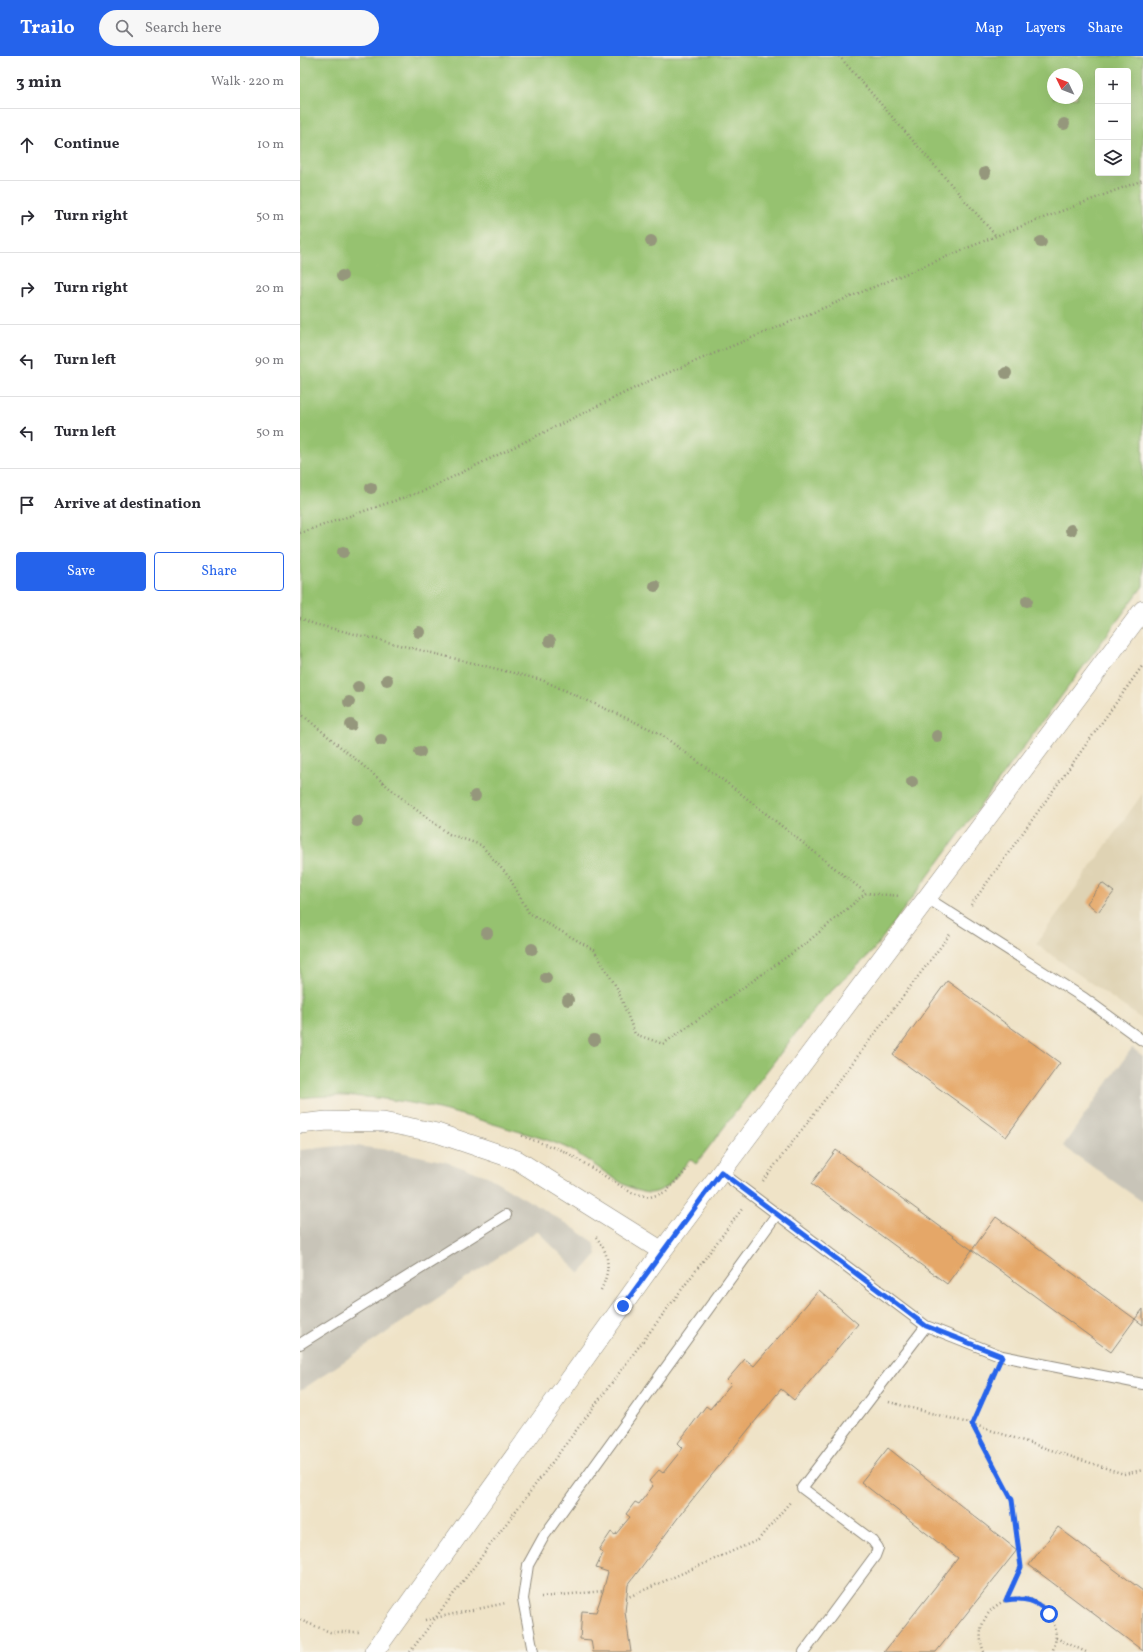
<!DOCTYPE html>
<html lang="en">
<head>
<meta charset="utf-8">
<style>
	body { margin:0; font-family:Vollkorn,serif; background:#f7f7f7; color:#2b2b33 }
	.controls { position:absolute; right:12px; top:12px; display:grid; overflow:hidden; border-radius:4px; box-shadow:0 4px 16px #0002 }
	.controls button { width:36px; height:36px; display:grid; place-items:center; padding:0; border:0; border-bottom:1px solid #e1e1e2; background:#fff; color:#2b2b33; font:20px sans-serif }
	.compass { position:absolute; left:747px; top:12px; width:36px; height:36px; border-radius:50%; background:#fff; box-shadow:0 4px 16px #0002; rotate:313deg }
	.stop { position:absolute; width:12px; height:12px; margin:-9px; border:3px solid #2563eb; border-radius:50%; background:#fff }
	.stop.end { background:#2563eb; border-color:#fff; box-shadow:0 1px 4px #0008 }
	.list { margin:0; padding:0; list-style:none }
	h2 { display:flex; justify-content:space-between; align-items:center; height:52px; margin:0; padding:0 16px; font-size:17px }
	h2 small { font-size:13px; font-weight:400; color:#7c7c81 }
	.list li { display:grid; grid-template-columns:26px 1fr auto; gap:12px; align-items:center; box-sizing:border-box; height:72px; padding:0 16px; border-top:1px solid #e1e1e2 }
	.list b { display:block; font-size:15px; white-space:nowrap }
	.list em { font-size:13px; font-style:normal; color:#7c7c81 }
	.actions { display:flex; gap:8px; padding:12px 16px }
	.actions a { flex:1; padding:9px 0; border:1px solid #2563eb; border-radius:4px; text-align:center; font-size:14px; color:#2563eb }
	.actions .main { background:#2563eb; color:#fff }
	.icon { flex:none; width:22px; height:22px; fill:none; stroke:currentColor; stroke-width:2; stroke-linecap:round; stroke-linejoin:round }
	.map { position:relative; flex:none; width:843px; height:1596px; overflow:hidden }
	header { display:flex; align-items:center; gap:24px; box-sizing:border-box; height:56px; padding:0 20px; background:#2563eb; color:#fff }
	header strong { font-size:19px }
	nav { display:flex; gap:22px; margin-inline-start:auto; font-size:14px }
	.search { width:280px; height:36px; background:#f7f7f7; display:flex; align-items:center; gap:10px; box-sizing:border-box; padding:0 14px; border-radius:22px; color:#7c7c81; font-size:15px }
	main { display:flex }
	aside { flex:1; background:#fff }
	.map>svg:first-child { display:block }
	.built { fill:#dfd3b4 }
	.industrial { fill:#c8c4b8 }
	.green { fill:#96c26f; stroke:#60764d; fill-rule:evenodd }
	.building { fill:#e5a767 }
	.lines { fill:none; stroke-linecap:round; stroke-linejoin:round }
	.service-casing { stroke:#8d8779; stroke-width:12 }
	.minor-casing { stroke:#8d8779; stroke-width:20 }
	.path { stroke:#8d8779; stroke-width:2.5; stroke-dasharray:1 3; stroke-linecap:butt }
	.service { stroke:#fff; stroke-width:10 }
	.minor { stroke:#fff; stroke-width:19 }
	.tree { fill:#95977c }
	.route { stroke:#2563eb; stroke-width:5 }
</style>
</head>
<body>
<header>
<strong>Trailo</strong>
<div class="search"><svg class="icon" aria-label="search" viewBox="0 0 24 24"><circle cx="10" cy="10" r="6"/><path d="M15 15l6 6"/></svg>Search here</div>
<nav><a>Map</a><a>Layers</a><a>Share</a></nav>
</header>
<main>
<aside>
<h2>3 min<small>Walk · 220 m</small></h2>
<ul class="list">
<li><svg class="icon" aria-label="ahead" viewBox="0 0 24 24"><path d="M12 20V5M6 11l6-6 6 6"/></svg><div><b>Continue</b></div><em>10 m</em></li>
<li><svg class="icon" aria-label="right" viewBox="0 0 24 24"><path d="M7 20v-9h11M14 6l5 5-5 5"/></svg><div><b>Turn right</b></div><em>50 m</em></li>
<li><svg class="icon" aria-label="right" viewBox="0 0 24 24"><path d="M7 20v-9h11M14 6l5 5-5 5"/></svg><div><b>Turn right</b></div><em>20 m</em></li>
<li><svg class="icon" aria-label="left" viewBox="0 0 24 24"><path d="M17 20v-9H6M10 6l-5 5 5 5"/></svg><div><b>Turn left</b></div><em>90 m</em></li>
<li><svg class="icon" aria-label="left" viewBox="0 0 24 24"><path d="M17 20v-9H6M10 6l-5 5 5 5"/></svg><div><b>Turn left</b></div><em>50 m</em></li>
<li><svg class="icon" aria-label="arrive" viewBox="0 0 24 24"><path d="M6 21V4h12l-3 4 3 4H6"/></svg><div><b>Arrive at destination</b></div></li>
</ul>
<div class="actions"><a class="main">Save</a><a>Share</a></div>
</aside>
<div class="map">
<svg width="843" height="1596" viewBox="0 0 843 1596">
	<rect width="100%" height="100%" fill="#f7f3e8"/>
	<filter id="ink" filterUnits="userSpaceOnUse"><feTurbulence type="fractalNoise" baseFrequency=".025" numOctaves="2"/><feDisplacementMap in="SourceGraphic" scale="8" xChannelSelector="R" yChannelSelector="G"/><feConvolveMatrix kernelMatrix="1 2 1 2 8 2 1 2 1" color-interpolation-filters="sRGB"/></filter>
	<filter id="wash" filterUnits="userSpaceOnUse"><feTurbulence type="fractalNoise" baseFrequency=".012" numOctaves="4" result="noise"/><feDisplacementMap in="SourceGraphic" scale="16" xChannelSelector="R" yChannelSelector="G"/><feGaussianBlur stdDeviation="0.9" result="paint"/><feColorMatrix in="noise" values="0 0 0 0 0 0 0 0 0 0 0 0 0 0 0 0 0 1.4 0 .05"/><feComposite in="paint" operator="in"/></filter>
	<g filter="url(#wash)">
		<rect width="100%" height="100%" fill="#efe3c7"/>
		<path class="built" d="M843 737V964L736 888Z"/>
		<path class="industrial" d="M832 992 843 1000V1146L763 1090Z
			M48 1089 96 1095 146 1106 187 1120 266 1167 294 1186 297 1198 280 1217 237 1175 0 1335V1094Z"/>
		<path class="green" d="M0 0H843V530L572 896 518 948 396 1108 390 1103C379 1116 367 1137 349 1137 325 1136 289 1102 267 1092 246 1082 222 1077 200 1070 135 1050 69 1034 0 1042ZM798 15H828V117H798ZM753 18H777V42H753Z"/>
		<g id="blocks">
			<path class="building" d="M802 827 814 836 798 856 787 847Z
				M647 925 760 1007 706 1081 593 999Z
				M536 1094 672 1194 647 1228 511 1128Z
				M696 1161 835 1263 811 1296 672 1194Z
				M519 1234 558 1268 494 1344 481 1333 383 1455 328 1529 325 1556 331 1596H293L291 1584 280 1583 282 1555 296 1556 303 1535 308 1516 296 1512 303 1497 299 1494 311 1476 315 1479 330 1461 326 1458 335 1446 339 1448 353 1430 349 1425 359 1414 363 1417 383 1392 378 1387 406 1350 410 1353 431 1328 427 1324 445 1303 454 1310Z
				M843 1253V1269L835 1263Z
				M588 1392 717 1494 636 1596H584L658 1502 561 1426Z
				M758 1471 843 1535V1595L729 1509Z"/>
		</g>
	</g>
	<g filter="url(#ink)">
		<use href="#blocks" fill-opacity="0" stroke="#8d8779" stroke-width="1"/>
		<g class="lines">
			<defs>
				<path id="service" d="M627 842 784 942 843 985
					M421 1116 626 1270 502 1432 573 1485 578 1492 575 1500 504 1596
					M626 1270 702 1300 843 1328
					M0 1288 206 1159
					M233 1596 223 1543 228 1509 244 1480 477 1158"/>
				<path id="minor" d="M0 1068 27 1065 83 1066 137 1077 217 1104 362 1195
					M74 1596 362 1195 843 554"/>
			</defs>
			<use href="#service" class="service-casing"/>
			<use href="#minor" class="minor-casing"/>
			<path class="path" d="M539 0 696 180
				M0 477 126 434 353 323 696 180 843 124
				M0 562 14 568 242 624 359 677 435 733 566 837
				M0 657 110 749 149 778 181 789 209 821 229 857 294 894 317 932 335 978 363 988 505 888 566 837 600 840
				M671 849 843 609
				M222 1080 266 1096 332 1137 350 1141 366 1136 388 1112
				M463 1125 651 877
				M296 1181C311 1199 310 1215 301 1234
				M695 1317 672 1368 824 1418 843 1414
				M589 1346 672 1368 712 1444 721 1511 705 1544
				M241 1541 303 1535
				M326 1542 458 1484 491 1445
				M0 1564 30 1576H61
				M125 1564 206 1547
				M756 1582 786 1596
				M110 1596 442 1153
				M684 1596C665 1550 731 1519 752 1563 757 1574 757 1585 752 1596"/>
			<use href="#service" class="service"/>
			<use href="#minor" class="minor"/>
		</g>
		<g class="tree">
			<circle cx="764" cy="68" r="6"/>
			<circle cx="685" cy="117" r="6"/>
			<circle cx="351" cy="185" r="6"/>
			<circle cx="741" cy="186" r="6"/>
			<circle cx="42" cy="220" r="6"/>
			<circle cx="706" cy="317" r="6"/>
			<circle cx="71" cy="432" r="6"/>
			<circle cx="771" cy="474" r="6"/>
			<circle cx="43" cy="496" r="6"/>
			<circle cx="355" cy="530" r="6"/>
			<circle cx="727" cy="545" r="6"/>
			<circle cx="119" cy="576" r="6"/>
			<circle cx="250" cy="585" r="6"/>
			<circle cx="87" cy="624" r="6"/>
			<circle cx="58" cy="631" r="6"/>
			<circle cx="49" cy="646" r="6"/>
			<circle cx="51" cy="669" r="6"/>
			<circle cx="637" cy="680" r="6"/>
			<circle cx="81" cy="684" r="6"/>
			<circle cx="120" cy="696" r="6"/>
			<circle cx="612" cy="726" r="6"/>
			<circle cx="175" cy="740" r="6"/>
			<circle cx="57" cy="765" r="6"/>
			<circle cx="187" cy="877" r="6"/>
			<circle cx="232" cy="893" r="6"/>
			<circle cx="246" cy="922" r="6"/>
			<circle cx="268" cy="944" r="6"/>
			<circle cx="294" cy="984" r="6"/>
		</g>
	</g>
	<g class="lines" filter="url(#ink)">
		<path class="route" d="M323 1250 421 1116 626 1270 702 1300 672 1368 712 1444 721 1511 706 1544C725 1541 736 1544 749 1558"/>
	</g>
</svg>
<div class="controls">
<button>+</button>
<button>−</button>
<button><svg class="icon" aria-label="layers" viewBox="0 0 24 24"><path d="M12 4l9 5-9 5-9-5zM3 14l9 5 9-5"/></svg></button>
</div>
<svg class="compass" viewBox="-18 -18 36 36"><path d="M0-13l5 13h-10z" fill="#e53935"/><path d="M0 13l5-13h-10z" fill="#7c7c81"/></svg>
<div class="stop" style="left:749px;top:1558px"></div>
<div class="stop end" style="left:323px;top:1250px"></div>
</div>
</main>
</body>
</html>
